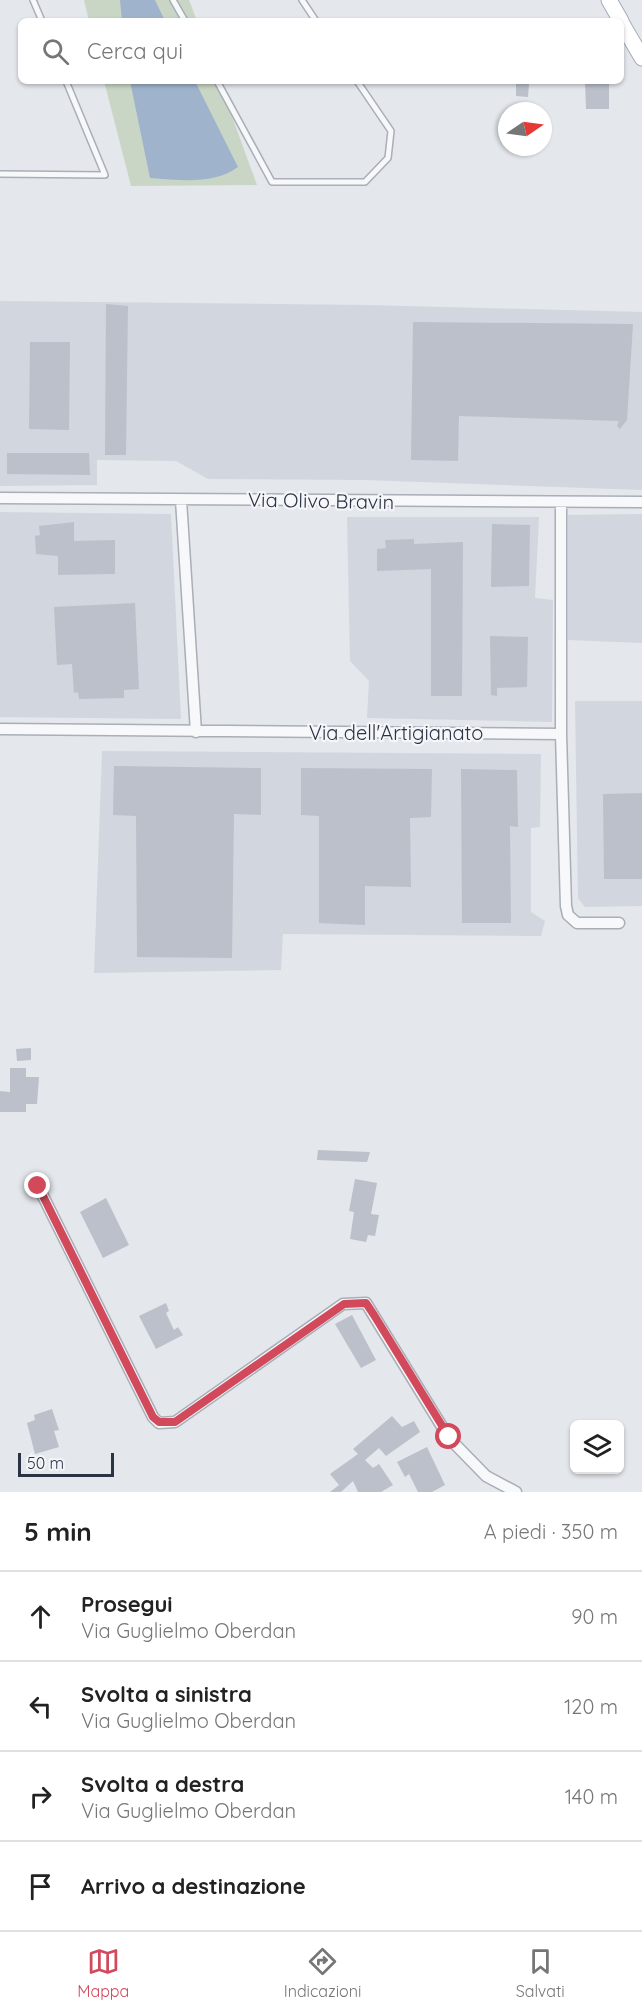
<!DOCTYPE html>
<html lang="it">
<head>
<meta charset="utf-8">
<style>
	body { margin:0; font-family:Quicksand,sans-serif; background:#f6f6f6; color:#222 }
	.controls { position:absolute; right:18px; bottom:18px; display:grid; overflow:hidden; border-radius:9px; box-shadow:0 2px 4px #0004 }
	.controls button { width:54px; height:54px; display:grid; place-items:center; padding:0; border:0; border-bottom:2px solid #e0e0e0; background:#fff; color:#222; font:30px sans-serif }
	.compass { position:absolute; left:498px; top:102px; width:54px; height:54px; border-radius:50%; background:#fff; box-shadow:0 2px 4px #0004; rotate:77deg }
	.scale { position:absolute; left:18px; bottom:15px; width:96px; box-sizing:border-box; padding-left:6px; border:3px solid #2b3445; border-top:0; font-size:16px; line-height:21px; white-space:nowrap; color:#2b3445; -webkit-text-stroke:4px #f4f6f9; paint-order:stroke }
	.stop { position:absolute; width:18px; height:18px; margin:-14px; border:4px solid #d1495b; border-radius:50%; background:#fff }
	.stop.end { background:#d1495b; border-color:#fff; box-shadow:0 2px 6px #0008 }
	.list { margin:0; padding:0; list-style:none }
	h2 { display:flex; justify-content:space-between; align-items:center; height:78px; margin:0; padding:0 24px; font-size:26px }
	h2 small { font-size:20px; font-weight:400; color:#767676 }
	.list li { display:grid; grid-template-columns:39px 1fr auto; gap:18px; align-items:center; box-sizing:border-box; height:90px; padding:0 24px; border-top:2px solid #e0e0e0 }
	.list b { display:block; font-size:22px; white-space:nowrap }
	.list p { margin:0; font-size:20px; white-space:nowrap; color:#767676 }
	.list em { font-size:20px; font-style:normal; color:#767676 }
	.icon { flex:none; width:33px; height:33px; fill:none; stroke:currentColor; stroke-width:2; stroke-linecap:round; stroke-linejoin:round }
	.map { position:relative; flex:none; width:642px; height:1492px; overflow:hidden }
	.search { position:absolute; background:#fff; box-shadow:0 2px 4px #0004; left:18px; right:18px; top:18px; height:66px; display:flex; align-items:center; gap:15px; box-sizing:border-box; padding:0 21px; border-radius:9px; color:#767676; font-size:22px }
	.sheet { height:438px; background:#fff }
	nav { display:flex; justify-content:space-around; align-items:center; box-sizing:border-box; height:84px; border-top:2px solid #e0e0e0; background:#fff; font-size:16px; color:#767676 }
	nav a { display:grid; justify-items:center; gap:3px }
	nav .on { color:#d1495b }
	.map>svg:first-child { display:block }
	.built { fill:#d2d6de }
	.green { fill:#c9d6c5 }
	.water { fill:#9fb4cc }
	.building { fill:#bbc0ca }
	.lines { fill:none; stroke-linecap:round; stroke-linejoin:round }
	.lane-casing { stroke:#a9aeb7; stroke-width:8 }
	.street-casing { stroke:#a9aeb7; stroke-width:13 }
	.primary-casing { stroke:#a3abb8; stroke-width:17 }
	.lane { stroke:#f7f8fa; stroke-width:5 }
	.street { stroke:#f7f8fa; stroke-width:10 }
	.primary { stroke:#fff; stroke-width:15 }
	.route { stroke:#d1495b; stroke-width:8 }
	.labels { text-anchor:middle; stroke-width:4.5; stroke-linejoin:round; paint-order:stroke }
	.street-label { font-size:20px; fill:#2b3445; stroke:#f4f6f9 }
</style>
</head>
<body>
<div class="map">
<svg width="642" height="1492" viewBox="0 0 642 1492">
	<rect width="100%" height="100%" fill="#e4e7ec"/>
	<path class="built" d="M0 301 367 305 642 312V490L365 480 208 479 176 461 97 460V485L0 486Z
		M0 512 171 514 181 719 0 717Z
		M642 514V643L568 640V515Z
		M347 517H539L535 598 553 600 552 722 367 718 369 681 350 661Z
		M575 701H642V906L585 907 578 898Z
		M102 751 541 754 540 827 531 828V912L545 921 541 936 283 934 281 970 94 973Z"/>
	<path class="green" d="M84 0H189L197 21H89Z
		M104 81H219L257 185 131 186Z"/>
	<path class="water" d="M120 0H155L165 21H122Z
		M130 81H195L238 167C214 185 180 180 150 178Z"/>
	<path class="building" d="M585 81H609V109H586Z
		M516 84H529L528 97 516 96Z
		M106 304 128 306 126 455H105Z
		M413 322 633 324 627 420 620 429 617 426 619 421 459 416 458 461 411 460Z
		M30 342H70L69 430 29 429Z
		M7 453H89L90 475 7 474Z
		M74 522V541L115 540V574L58 575V556L36 554 35 536 40 535 39 526Z
		M492 524 530 525 529 586 491 587Z
		M414 539V544L463 542 462 696H431V569L377 571V549L386 548 385 540Z
		M135 603 139 689 124 690V698L79 699 78 692 74 693 72 664 57 665 54 607Z
		M490 636 528 637 527 687 497 688V696L491 695Z
		M114 766 261 768V815L234 814 232 958 137 957 136 816 113 815Z
		M301 768 432 769 431 817 410 818 411 887 365 886V925L319 923V816L301 815Z
		M461 769 517 770 518 827 510 826 511 923H462Z
		M642 793V879H604L603 794Z
		M31 1048V1060L17 1061 16 1049Z
		M10 1068H26V1077H39L37 1104H26V1112H0V1091L10 1092Z
		M318 1150 370 1152 367 1162 317 1160Z
		M355 1179 377 1183 371 1214 379 1215 375 1236 368 1235 366 1242 350 1239 354 1212 349 1211Z
		M106 1198 129 1245 103 1258 80 1212Z
		M166 1303 169 1311 166 1313 174 1330 178 1327 183 1335 156 1349 139 1316Z
		M352 1315 376 1360 361 1368 335 1324Z
		M52 1409 59 1430 54 1431 59 1447 35 1454 27 1423 35 1420 34 1415Z
		M392 1416 402 1427 414 1421 420 1432 386 1456 379 1448 365 1460 373 1468 379 1464 393 1485 381 1492H358L353 1481 341 1492H330L339 1485 330 1474 358 1454 353 1449Z
		M427 1447 445 1485 432 1492H418L409 1474 405 1477 397 1462Z"/>
	<g class="lines">
		<defs>
			<path id="lane" d="M33 0 42 21
				M173 0 185 21
				M302 0 316 21
				M217 81 272 182H365L388 158 391 131 357 81
				M0 174 105 175 66 81"/>
			<path id="street" d="M0 498 642 502
				M181 500 196 732
				M561 503V734L566 906 568 915 577 923H619
				M0 729 561 734
				M38 1186 153 1417 159 1423 175 1422 343 1304 366 1303 449 1438 486 1476 516 1492"/>
			<path id="primary" d="M609 0 621 21
				M621 22 642 58"/>
		</defs>
		<use href="#lane" class="lane-casing"/>
		<use href="#street" class="street-casing"/>
		<use href="#primary" class="primary-casing"/>
		<use href="#lane" class="lane"/>
		<use href="#street" class="street"/>
		<use href="#primary" class="primary"/>
	</g>
	<g class="lines">
		<path class="route" d="M38 1186 153 1417 159 1422H175L344 1304 366 1303 374 1315 449 1437"/>
	</g>
	<g class="labels">
		<g class="street-label">
			<text transform="translate(321 501) rotate(1)" y="7">Via Olivo Bravin</text>
			<text x="396" y="740">Via dell'Artigianato</text>
		</g>
	</g>
</svg>
<div class="controls">
<button><svg class="icon" aria-label="layers" viewBox="0 0 24 24"><path d="M12 4l9 5-9 5-9-5zM3 14l9 5 9-5"/></svg></button>
</div>
<svg class="compass" viewBox="-18 -18 36 36"><path d="M0-13l5 13h-10z" fill="#e53935"/><path d="M0 13l5-13h-10z" fill="#767676"/></svg>
<div class="scale">50 m</div>
<div class="stop" style="left:449px;top:1437px"></div>
<div class="stop end" style="left:38px;top:1186px"></div>
<div class="search"><svg class="icon" aria-label="search" viewBox="0 0 24 24"><circle cx="10" cy="10" r="6"/><path d="M15 15l6 6"/></svg>Cerca qui</div>
</div>
<section class="sheet">
<h2>5 min<small>A piedi · 350 m</small></h2>
<ul class="list">
<li><svg class="icon" aria-label="ahead" viewBox="0 0 24 24"><path d="M12 20V5M6 11l6-6 6 6"/></svg><div><b>Prosegui</b><p>Via Guglielmo Oberdan</p></div><em>90 m</em></li>
<li><svg class="icon" aria-label="left" viewBox="0 0 24 24"><path d="M17 20v-9H6M10 6l-5 5 5 5"/></svg><div><b>Svolta a sinistra</b><p>Via Guglielmo Oberdan</p></div><em>120 m</em></li>
<li><svg class="icon" aria-label="right" viewBox="0 0 24 24"><path d="M7 20v-9h11M14 6l5 5-5 5"/></svg><div><b>Svolta a destra</b><p>Via Guglielmo Oberdan</p></div><em>140 m</em></li>
<li><svg class="icon" aria-label="arrive" viewBox="0 0 24 24"><path d="M6 21V4h12l-3 4 3 4H6"/></svg><div><b>Arrivo a destinazione</b></div></li>
</ul>
</section>
<nav>
<a class="on"><svg class="icon" aria-label="map" viewBox="0 0 24 24"><path d="M3 6l6-2 6 2 6-2v14l-6 2-6-2-6 2zM9 4v14M15 6v14"/></svg>Mappa</a>
<a><svg class="icon" aria-label="directions" viewBox="0 0 24 24"><path d="M12 3l9 9-9 9-9-9zM9 14v-3h6M13 9l2 2-2 2"/></svg>Indicazioni</a>
<a><svg class="icon" aria-label="saved" viewBox="0 0 24 24"><path d="M7 4h10v16l-5-4-5 4z"/></svg>Salvati</a>
</nav>
</body>
</html>
